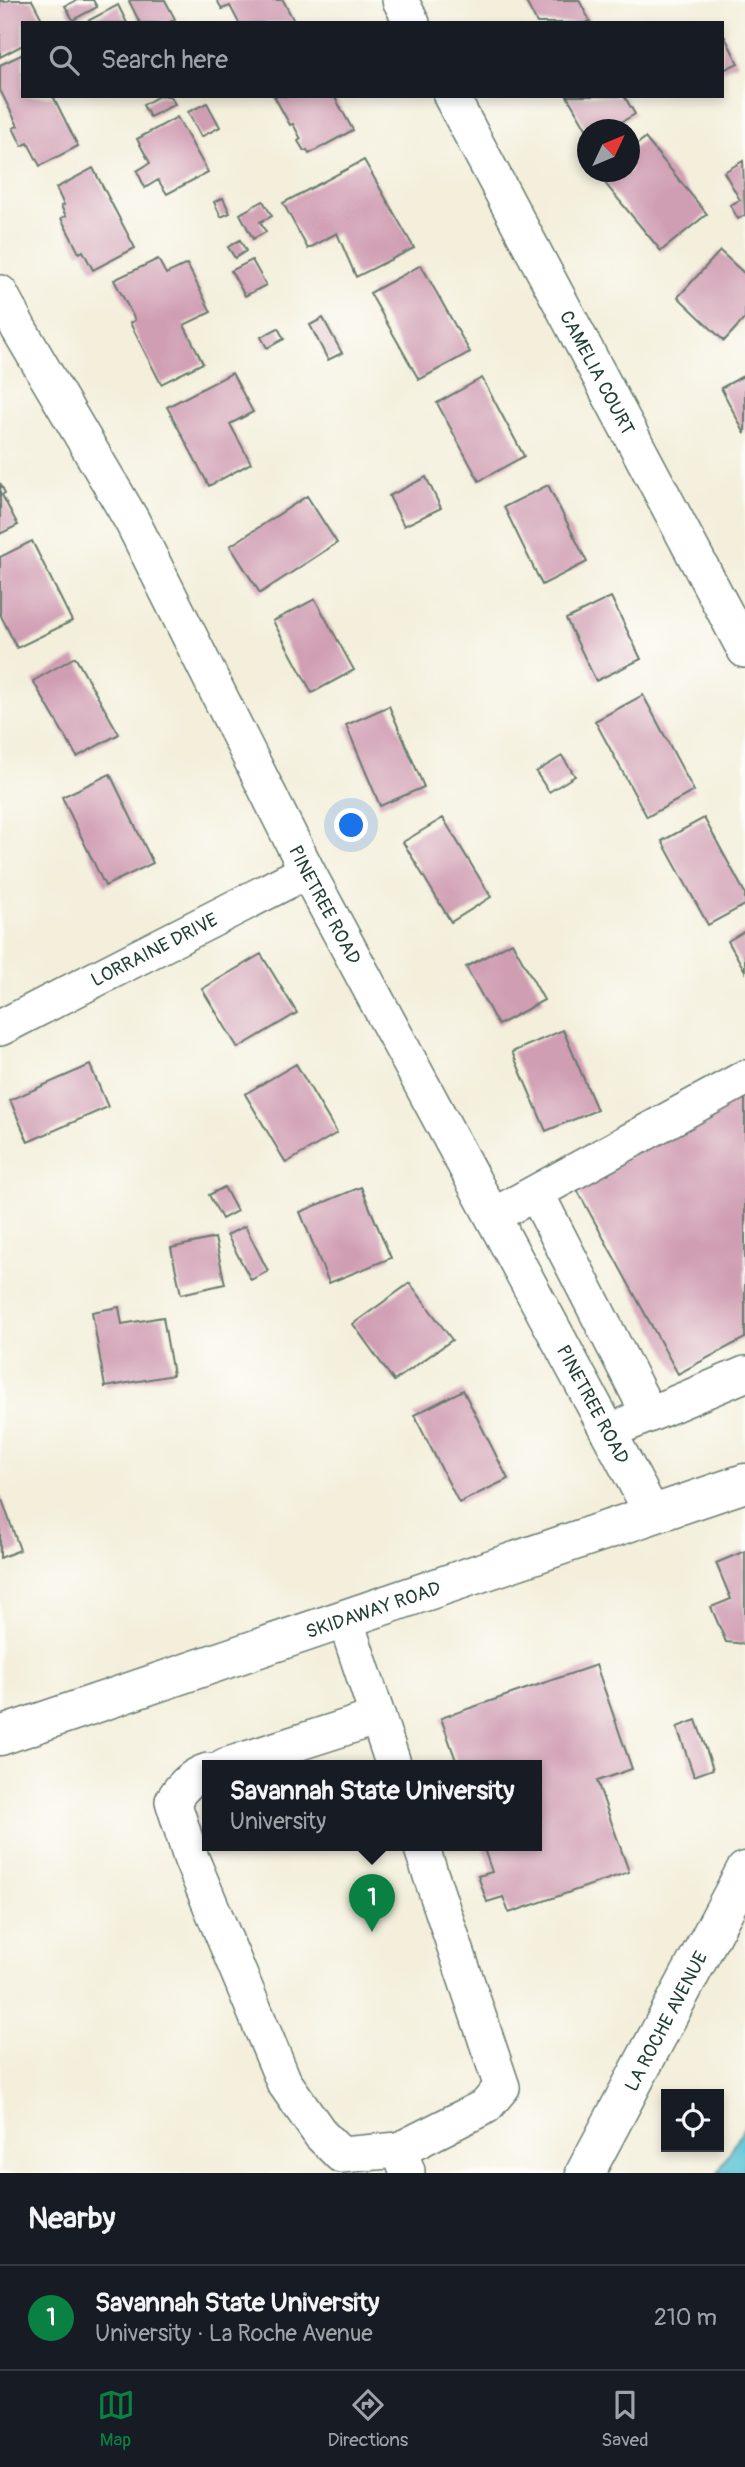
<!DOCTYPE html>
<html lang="en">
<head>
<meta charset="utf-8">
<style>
	body { margin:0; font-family:Pangolin,sans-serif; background:#20242c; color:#f1f3f6 }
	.controls { position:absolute; right:21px; bottom:21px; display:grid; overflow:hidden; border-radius:0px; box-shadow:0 4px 10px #0003 }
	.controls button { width:63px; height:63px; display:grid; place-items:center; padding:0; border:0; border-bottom:2px solid #363941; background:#171b24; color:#f1f3f6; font:35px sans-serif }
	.compass { position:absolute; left:577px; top:119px; width:63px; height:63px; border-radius:50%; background:#171b24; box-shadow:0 4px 10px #0003; rotate:46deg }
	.you { position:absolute; left:352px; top:826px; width:24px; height:24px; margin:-18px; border:5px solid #fff; border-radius:50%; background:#1a73e8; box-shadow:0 0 0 10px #1a73e833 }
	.badge { display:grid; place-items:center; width:46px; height:46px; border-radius:50%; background:#0b8043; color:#fff; font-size:23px; font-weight:700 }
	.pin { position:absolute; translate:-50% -58px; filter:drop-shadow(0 2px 4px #0008) }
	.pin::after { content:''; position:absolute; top:37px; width:24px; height:21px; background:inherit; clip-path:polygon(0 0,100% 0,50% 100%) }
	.popup { position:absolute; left:202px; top:1760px; width:340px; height:91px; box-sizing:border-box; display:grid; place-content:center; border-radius:0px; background:#171b24; filter:drop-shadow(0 2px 5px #0005); font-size:23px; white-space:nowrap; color:#9ea1a6 }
	.popup b { font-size:26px; color:#f1f3f6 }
	.popup::after { content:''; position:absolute; left:50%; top:100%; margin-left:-14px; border:14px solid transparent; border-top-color:#171b24 }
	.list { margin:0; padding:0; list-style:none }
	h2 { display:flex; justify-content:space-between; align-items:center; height:91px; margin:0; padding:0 28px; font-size:30px }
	h2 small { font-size:23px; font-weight:400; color:#9ea1a6 }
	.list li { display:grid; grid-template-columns:46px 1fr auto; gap:21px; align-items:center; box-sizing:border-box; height:105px; padding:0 28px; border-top:2px solid #363941 }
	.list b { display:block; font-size:26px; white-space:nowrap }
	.list p { margin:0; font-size:23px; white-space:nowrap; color:#9ea1a6 }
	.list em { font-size:23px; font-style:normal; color:#9ea1a6 }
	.icon { flex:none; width:38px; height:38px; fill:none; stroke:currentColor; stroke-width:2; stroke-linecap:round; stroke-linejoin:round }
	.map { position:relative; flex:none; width:745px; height:2173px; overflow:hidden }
	.search { position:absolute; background:#171b24; box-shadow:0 4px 10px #0003; left:21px; right:21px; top:21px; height:77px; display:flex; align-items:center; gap:18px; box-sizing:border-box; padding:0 24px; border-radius:0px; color:#9ea1a6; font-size:26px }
	.sheet { height:196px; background:#171b24 }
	nav { display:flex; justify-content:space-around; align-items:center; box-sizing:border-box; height:98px; border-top:2px solid #363941; background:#171b24; font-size:19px; color:#9ea1a6 }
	nav a { display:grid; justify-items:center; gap:4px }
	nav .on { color:#0b8043 }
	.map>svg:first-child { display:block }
	.water { fill:#5ac4d5; stroke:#3c8084; stroke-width:2 }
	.building { fill:#d09eb3 }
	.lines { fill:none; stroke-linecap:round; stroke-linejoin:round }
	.minor-casing { stroke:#697b6e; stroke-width:38 }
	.major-casing { stroke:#697b6e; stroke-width:41 }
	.minor { stroke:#fff; stroke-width:35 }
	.major { stroke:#fff; stroke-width:38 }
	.labels { text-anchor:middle; stroke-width:5; stroke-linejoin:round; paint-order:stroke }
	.street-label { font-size:19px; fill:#1f3d34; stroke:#fdfcf7 }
</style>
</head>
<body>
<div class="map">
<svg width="745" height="2173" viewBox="0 0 745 2173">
	<rect width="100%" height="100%" fill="#fdfcf7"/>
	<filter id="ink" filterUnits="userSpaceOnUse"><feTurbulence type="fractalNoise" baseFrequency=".0143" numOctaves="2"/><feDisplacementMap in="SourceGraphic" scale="14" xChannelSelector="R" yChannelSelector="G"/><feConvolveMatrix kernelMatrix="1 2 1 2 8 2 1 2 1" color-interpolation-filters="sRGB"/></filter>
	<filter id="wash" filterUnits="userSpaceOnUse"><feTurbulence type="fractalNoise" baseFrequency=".00686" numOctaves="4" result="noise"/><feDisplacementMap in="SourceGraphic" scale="28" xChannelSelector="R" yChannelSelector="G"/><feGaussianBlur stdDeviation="1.57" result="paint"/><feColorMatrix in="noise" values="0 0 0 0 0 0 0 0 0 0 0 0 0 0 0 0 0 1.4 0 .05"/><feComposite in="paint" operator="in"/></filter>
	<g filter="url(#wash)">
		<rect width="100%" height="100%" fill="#f3efdb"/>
		<path class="water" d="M745 2125V2173H718Z"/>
		<g id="blocks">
			<path class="building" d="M0 0 5 2 9 0H32L44 23H23V45L0 57Z
				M77 0H93L97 7 73 20 65 6Z
				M132 0H165L175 19 168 23H140L129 1Z
				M217 0H283L295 23H239L230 6 222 9Z
				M525 0H579L590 21 586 23H537Z
				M118 5 127 23H84Z
				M725 37 738 63 722 71V39Z
				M23 54V96H53L78 146 40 166 28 143 22 146 13 128 18 126 0 90V65Z
				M159 96H170L175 104 150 117 143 105Z
				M274 96H334L353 130 309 154 307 150 304 151 298 141 301 139 293 124 290 125Z
				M567 96H624L635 114 608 130H587Z
				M207 103 220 127 201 137 188 112Z
				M177 117 208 172 167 194 158 180 145 188 137 171 150 163 137 139Z
				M645 138 707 214 661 251 599 176 604 172H630V150Z
				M364 160 414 248 356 277 337 233 308 249 283 203Z
				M743 161 745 215 738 219 730 205 740 200 724 172Z
				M93 168 135 248 93 270 83 251 79 253 61 218 66 216 61 206 64 205 56 188Z
				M223 198 230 213 221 217 214 202Z
				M263 201 272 216 260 222 266 232 253 239 240 214Z
				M240 240 246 251 235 258 228 247Z
				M720 251 745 274V318L724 341 678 297Z
				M158 259 166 274 187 264 211 312 184 325 203 363 161 384 130 323 135 320 114 280Z
				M252 260 266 285 245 296 231 271Z
				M421 265 470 352 419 380 370 293Z
				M323 318 342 353 328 360 310 325Z
				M278 328 284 339 267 348 261 337Z
				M232 373 253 412 230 424 251 463 209 486 167 407Z
				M745 375V434L721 388Z
				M482 378 524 456 479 481 437 403Z
				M426 477 441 508 404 526 389 496Z
				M0 483 5 493 2 495 18 525 0 534Z
				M548 485 587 562 542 585 504 507Z
				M307 496 337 543 260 593 230 546Z
				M32 541 72 621 17 648 0 614V557Z
				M611 597 641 659 596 681 566 619Z
				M315 599 354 670 312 693 273 621Z
				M75 657 119 734 77 757 33 681Z
				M643 695 694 791 647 817 595 721Z
				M389 706 424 787 380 806 346 725Z
				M562 756 575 776 549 792 536 772Z
				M110 774 153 863 105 886 62 797Z
				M443 818 491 897 451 922 403 842Z
				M704 818 745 893V905L708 925 662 841Z
				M745 931V971L728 941Z
				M512 942 544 1000 498 1025 466 967Z
				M261 954 297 1013 238 1048 202 989Z
				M563 1030 597 1110 546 1131 512 1052Z
				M296 1064 337 1133 286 1163 245 1094Z
				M90 1065 108 1107 28 1142 10 1100Z
				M745 1093V1338L678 1374 575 1186Z
				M224 1187 237 1211 222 1219 209 1195Z
				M361 1187 391 1258 329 1283 300 1212Z
				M245 1226 268 1271 251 1280 227 1235Z
				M215 1238 225 1284 181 1294 171 1248Z
				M410 1283 452 1340 394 1381 353 1324Z
				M119 1307 122 1324 163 1317 173 1375 105 1387 92 1312Z
				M463 1390 508 1479 459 1503 414 1415Z
				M0 1494 20 1550 0 1558Z
				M745 1551V1644L726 1642 711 1607 731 1599 716 1563Z
				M596 1665 632 1769 597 1781 629 1872 509 1913 503 1897 487 1902 478 1876 492 1872 483 1846H536V1766H458L441 1718Z
				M696 1720 713 1769 694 1776 677 1727Z"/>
		</g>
	</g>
	<g filter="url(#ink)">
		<use href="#blocks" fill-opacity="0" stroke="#697b6e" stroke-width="2"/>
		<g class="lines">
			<defs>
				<g id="minor">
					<path d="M400 0 412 23"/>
					<path id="s1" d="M451 96 745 650"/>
					<path id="s2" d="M0 293 19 329 132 521 307 871 653 1515"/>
					<path id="s3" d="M0 1028 307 871"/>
					<path d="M536 1193 649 1414"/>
					<path d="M493 1216 745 1078"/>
					<path d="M629 1423 745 1374"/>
					<path d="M345 1619 394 1766"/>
					<path d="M225 1766 378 1717"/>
					<path d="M208 1771C192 1776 181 1787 173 1801L191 1858 284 2082 321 2135 341 2155 399 2150"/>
					<path d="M407 2171 399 2150 486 2106 502 2087 421 1846"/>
				</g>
				<g id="major">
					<path id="s4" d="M0 1736 745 1483"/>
					<path id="s5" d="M585 2173 745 1871"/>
				</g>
			</defs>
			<use href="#minor" class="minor-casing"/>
			<use href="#major" class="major-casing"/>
			<use href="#minor" class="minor"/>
			<use href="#major" class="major"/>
		</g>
	</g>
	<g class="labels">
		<g class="street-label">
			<text dy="7" stroke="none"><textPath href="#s1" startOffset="313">CAMELIA COURT</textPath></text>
			<text dy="7" stroke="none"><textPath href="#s2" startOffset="693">PINETREE ROAD</textPath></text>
			<text dy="7" stroke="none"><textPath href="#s3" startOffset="173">LORRAINE DRIVE</textPath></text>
			<text dy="7" stroke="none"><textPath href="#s2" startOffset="1260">PINETREE ROAD</textPath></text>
			<text dy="7" stroke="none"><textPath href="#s4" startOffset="394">SKIDAWAY ROAD</textPath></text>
			<text dy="7" stroke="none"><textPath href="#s5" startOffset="172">LA ROCHE AVENUE</textPath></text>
		</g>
	</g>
</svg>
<div class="controls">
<button><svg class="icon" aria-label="locate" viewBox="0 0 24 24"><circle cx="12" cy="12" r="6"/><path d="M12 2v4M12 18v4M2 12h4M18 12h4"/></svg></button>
</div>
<svg class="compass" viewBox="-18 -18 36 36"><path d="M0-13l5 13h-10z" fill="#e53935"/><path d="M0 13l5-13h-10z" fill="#9ea1a6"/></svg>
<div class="you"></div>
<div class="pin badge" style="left:372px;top:1932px">1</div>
<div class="popup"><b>Savannah State University</b>University</div>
<div class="search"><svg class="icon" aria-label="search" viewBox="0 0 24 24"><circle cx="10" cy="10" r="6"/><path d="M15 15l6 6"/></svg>Search here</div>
</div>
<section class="sheet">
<h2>Nearby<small></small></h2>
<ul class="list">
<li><span class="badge">1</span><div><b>Savannah State University</b><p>University · La Roche Avenue</p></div><em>210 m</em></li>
</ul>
</section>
<nav>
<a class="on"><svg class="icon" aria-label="map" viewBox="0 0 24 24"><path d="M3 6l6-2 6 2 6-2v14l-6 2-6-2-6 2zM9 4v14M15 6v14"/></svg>Map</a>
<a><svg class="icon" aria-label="directions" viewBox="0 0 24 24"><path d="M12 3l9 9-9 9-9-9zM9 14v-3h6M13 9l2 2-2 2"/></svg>Directions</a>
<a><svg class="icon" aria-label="saved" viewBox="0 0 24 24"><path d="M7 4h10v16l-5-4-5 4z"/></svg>Saved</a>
</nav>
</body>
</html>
